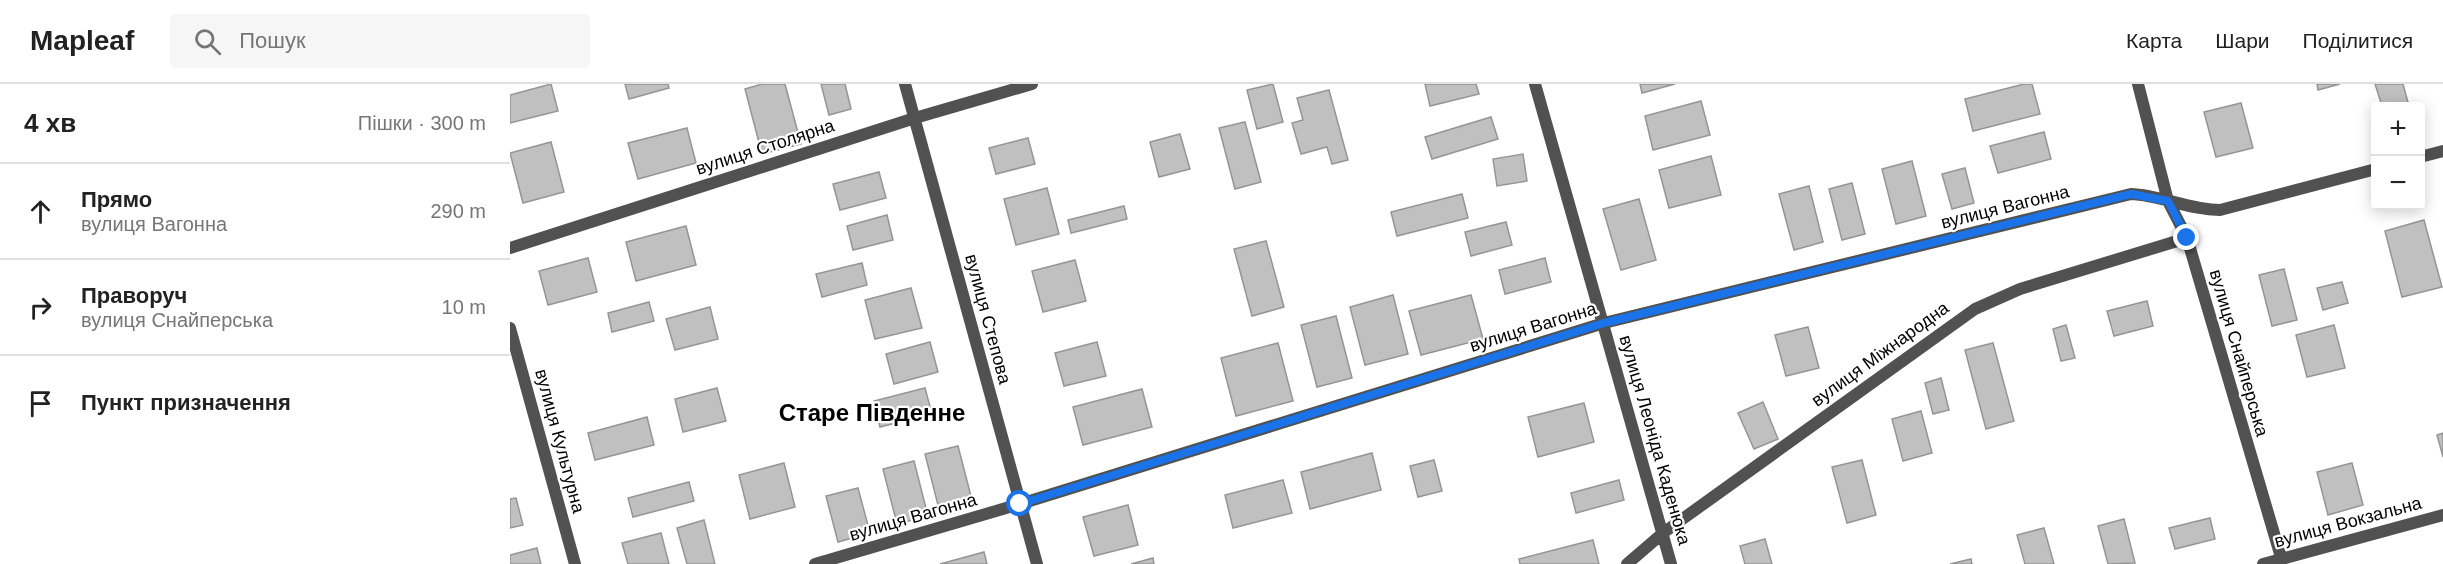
<!DOCTYPE html>
<html lang="uk">
<head>
<meta charset="utf-8">
<style>
	body { margin:0; font-family:Helvetica,sans-serif; background:#f6f6f6; color:#222 }
	.controls { position:absolute; right:18px; top:18px; display:grid; overflow:hidden; border-radius:6px; box-shadow:0 3px 15px #0003 }
	.controls button { width:54px; height:54px; display:grid; place-items:center; padding:0; border:0; border-bottom:2px solid #e0e0e0; background:#fff; color:#222; font:30px sans-serif }
	.stop { position:absolute; width:18px; height:18px; margin:-14px; border:4px solid #1a73e8; border-radius:50%; background:#fff }
	.stop.end { background:#1a73e8; border-color:#fff; box-shadow:0 2px 6px #0008 }
	.list { margin:0; padding:0; list-style:none }
	h2 { display:flex; justify-content:space-between; align-items:center; height:78px; margin:0; padding:0 24px; font-size:26px }
	h2 small { font-size:20px; font-weight:400; color:#767676 }
	.list li { display:grid; grid-template-columns:39px 1fr auto; gap:18px; align-items:center; box-sizing:border-box; height:96px; padding:0 24px; border-top:2px solid #e0e0e0 }
	.list b { display:block; font-size:22px; white-space:nowrap }
	.list p { margin:0; font-size:20px; white-space:nowrap; color:#767676 }
	.list em { font-size:20px; font-style:normal; color:#767676 }
	.icon { flex:none; width:33px; height:33px; fill:none; stroke:currentColor; stroke-width:2; stroke-linecap:round; stroke-linejoin:round }
	.map { position:relative; flex:none; width:1933px; height:480px; overflow:hidden }
	header { display:flex; align-items:center; gap:36px; box-sizing:border-box; height:84px; padding:0 30px; background:#fff; border-bottom:2px solid #e0e0e0 }
	header strong { font-size:28px }
	nav { display:flex; gap:33px; margin-inline-start:auto; font-size:21px }
	.search { width:420px; height:54px; background:#f6f6f6; display:flex; align-items:center; gap:15px; box-sizing:border-box; padding:0 21px; border-radius:6px; color:#767676; font-size:22px }
	main { display:flex }
	aside { flex:1; background:#fff }
	.map>svg:first-child { display:block }
	.building { fill:#c0c0c0; stroke:#959595; stroke-width:1.5 }
	.lines { fill:none; stroke-linecap:round; stroke-linejoin:round }
	.street { stroke:#515151; stroke-width:12 }
	.route { stroke:#1a73e8; stroke-width:8 }
	.labels { text-anchor:middle; stroke-width:4.5; stroke-linejoin:round; paint-order:stroke }
	.street-label { font-size:18px; fill:#000; stroke:#fff }
	.district-label { font-size:24px; font-weight:bold; fill:#000; stroke:#fff }
</style>
</head>
<body>
<header>
<strong>Mapleaf</strong>
<div class="search"><svg class="icon" aria-label="search" viewBox="0 0 24 24"><circle cx="10" cy="10" r="6"/><path d="M15 15l6 6"/></svg>Пошук</div>
<nav><a>Карта</a><a>Шари</a><a>Поділитися</a></nav>
</header>
<main>
<aside>
<h2>4 хв<small>Пішки · 300 m</small></h2>
<ul class="list">
<li><svg class="icon" aria-label="ahead" viewBox="0 0 24 24"><path d="M12 20V5M6 11l6-6 6 6"/></svg><div><b>Прямо</b><p>вулиця Вагонна</p></div><em>290 m</em></li>
<li><svg class="icon" aria-label="right" viewBox="0 0 24 24"><path d="M7 20v-9h11M14 6l5 5-5 5"/></svg><div><b>Праворуч</b><p>вулиця Снайперська</p></div><em>10 m</em></li>
<li><svg class="icon" aria-label="arrive" viewBox="0 0 24 24"><path d="M6 21V4h12l-3 4 3 4H6"/></svg><div><b>Пункт призначення</b></div></li>
</ul>
</aside>
<div class="map">
<svg width="1933" height="480" viewBox="0 0 1933 480">
	<rect width="100%" height="100%" fill="#fff"/>
	<path class="building" d="M41 0 48 27 0 39V11Z
		M115 0H158L159 4 119 15Z
		M252 0H275L291 60 252 70 235 5Z
		M311 0H335L341 25 319 31Z
		M763 0 773 38 747 45 737 6Z
		M915 0H966L969 10 920 22Z
		M1130 0H1165L1132 9Z
		M1514 0H1522L1530 30 1463 47 1455 15Z
		M1807 0H1830L1808 6Z
		M1865 0H1893L1899 22H1872Z
		M819 6 838 76 822 80 817 63 791 70 782 39 793 36 787 14Z
		M1191 17 1200 51 1143 66 1135 32Z
		M1731 19 1743 64 1706 73 1694 28Z
		M981 33 988 55 922 75 915 53Z
		M735 38 751 98 725 105 709 44Z
		M177 44 186 79 128 95 118 59Z
		M1534 48 1541 75 1488 89 1480 62Z
		M670 50 680 85 649 93 640 58Z
		M518 54 525 80 486 90 479 64Z
		M41 58 54 108 13 119 0 69Z
		M1013 70 1017 97 987 102 983 75Z
		M1201 72 1211 111 1159 124 1149 86Z
		M1402 77 1416 132 1386 140 1372 85Z
		M1455 84 1464 119 1442 125 1432 90Z
		M369 88 376 114 330 126 323 100Z
		M1342 99 1355 150 1332 156 1319 105Z
		M1299 102 1313 158 1284 166 1269 110Z
		M537 104 549 150 506 161 494 115Z
		M952 110 958 134 887 152 881 128Z
		M1129 115 1146 176 1111 186 1093 125Z
		M614 122 617 135 561 149 558 136Z
		M377 131 383 156 343 166 337 142Z
		M1914 136 1932 203 1892 213 1875 147Z
		M996 138 1002 161 961 172 955 148Z
		M176 142 186 181 126 197 116 158Z
		M756 157 774 223 742 232 724 165Z
		M78 174 87 208 38 221 29 187Z
		M1035 174 1041 198 995 210 989 186Z
		M565 176 576 217 533 228 522 187Z
		M352 179 357 201 312 213 306 190Z
		M1774 185 1787 236 1762 242 1749 191Z
		M1832 198 1838 219 1813 226 1807 204Z
		M401 204 412 244 365 255 355 216Z
		M883 211 898 270 855 281 840 223Z
		M961 211 973 255 911 271 899 227Z
		M1637 217 1643 242 1604 252 1597 227Z
		M139 218 144 237 102 248 98 229Z
		M200 223 208 255 165 266 156 235Z
		M826 232 842 294 807 303 791 241Z
		M1556 241 1565 274 1551 277 1543 245Z
		M1824 241 1835 284 1797 293 1786 251Z
		M1298 243 1309 284 1276 292 1265 251Z
		M420 258 428 288 384 300 376 270Z
		M587 258 596 292 554 302 545 269Z
		M768 259 783 317 726 332 711 274Z
		M1483 259 1504 337 1476 345 1455 266Z
		M1431 294 1439 326 1423 330 1415 299Z
		M207 304 216 337 173 348 165 315Z
		M415 304 422 330 370 343 364 317Z
		M632 305 642 343 573 361 563 323Z
		M1253 318 1268 355 1244 365 1228 329Z
		M1074 319 1084 358 1028 373 1018 333Z
		M1411 327 1422 369 1393 377 1382 335Z
		M137 333 144 361 85 376 78 349Z
		M1933 349V373L1927 351Z
		M448 362 462 416 429 425 415 370Z
		M862 369 871 406 800 425 791 388Z
		M924 376 932 407 908 413 900 382Z
		M1352 376 1366 431 1337 439 1322 383Z
		M404 377 418 432 387 440 373 385Z
		M274 379 285 423 240 435 229 391Z
		M1842 379 1853 421 1818 431 1807 388Z
		M773 396 782 429 723 444 715 411Z
		M1109 396 1114 416 1066 429 1061 409Z
		M179 398 184 417 123 433 118 414Z
		M348 404 360 449 328 458 316 412Z
		M6 414 13 441 0 444V415Z
		M618 421 628 461 584 472 573 433Z
		M1700 434 1705 455 1665 465 1659 444Z
		M1614 435 1625 479 1598 480 1588 442Z
		M194 436 205 480H177L167 444Z
		M1534 444 1544 480H1515L1507 451Z
		M151 449 159 480H118L112 459Z
		M1255 455 1262 480H1235L1230 462Z
		M1083 456 1089 480H1010L1009 475Z
		M27 464 31 480H0V471Z
		M474 468 477 480H430Z
		M643 474 644 480H621Z
		M1461 475 1462 480H1440Z"/>
	<g class="lines">
		<path class="street" d="M395 0 527 480
			M1025 0 1161 480
			M1628 0 1658 117 1677 154 1773 480
			M1910 73 1933 67
			M0 164 405 34 522 0
			M0 244 65 480
			M305 480 510 420 1094 239 1621 110C1651 111 1679 126 1710 126L1866 85
			M1117 480 1153 449 1465 225 1510 205 1677 154
			M1753 480 1933 431"/>
	</g>
	<g class="lines">
		<path class="route" d="M510 420 1094 239 1621 110 1658 117 1677 154"/>
	</g>
	<g class="labels">
		<g class="street-label">
			<text transform="translate(255 63) rotate(-18)" y="6">вулиця Столярна</text>
			<text transform="translate(1495 123) rotate(-14)" y="6">вулиця Вагонна</text>
			<text transform="translate(478 235) rotate(75)" y="6">вулиця Степова</text>
			<text transform="translate(1023 243) rotate(-17)" y="6">вулиця Вагонна</text>
			<text transform="translate(1729 269) rotate(74)" y="6">вулиця Снайперська</text>
			<text transform="translate(1370 270) rotate(-36)" y="6">вулиця Міжнародна</text>
			<text transform="translate(1145 356) rotate(74)" y="6">вулиця Леоніда Каденюка</text>
			<text transform="translate(50 357) rotate(75)" y="6">вулиця Культурна</text>
			<text transform="translate(403 433) rotate(-16)" y="6">вулиця Вагонна</text>
			<text transform="translate(1838 438) rotate(-15)" y="6">вулиця Вокзальна</text>
		</g>
		<g class="district-label">
			<text x="362" y="337">Старе Південне</text>
		</g>
	</g>
</svg>
<div class="controls">
<button>+</button>
<button>−</button>
</div>
<div class="stop" style="left:510px;top:420px"></div>
<div class="stop end" style="left:1677px;top:154px"></div>
</div>
</main>
</body>
</html>
